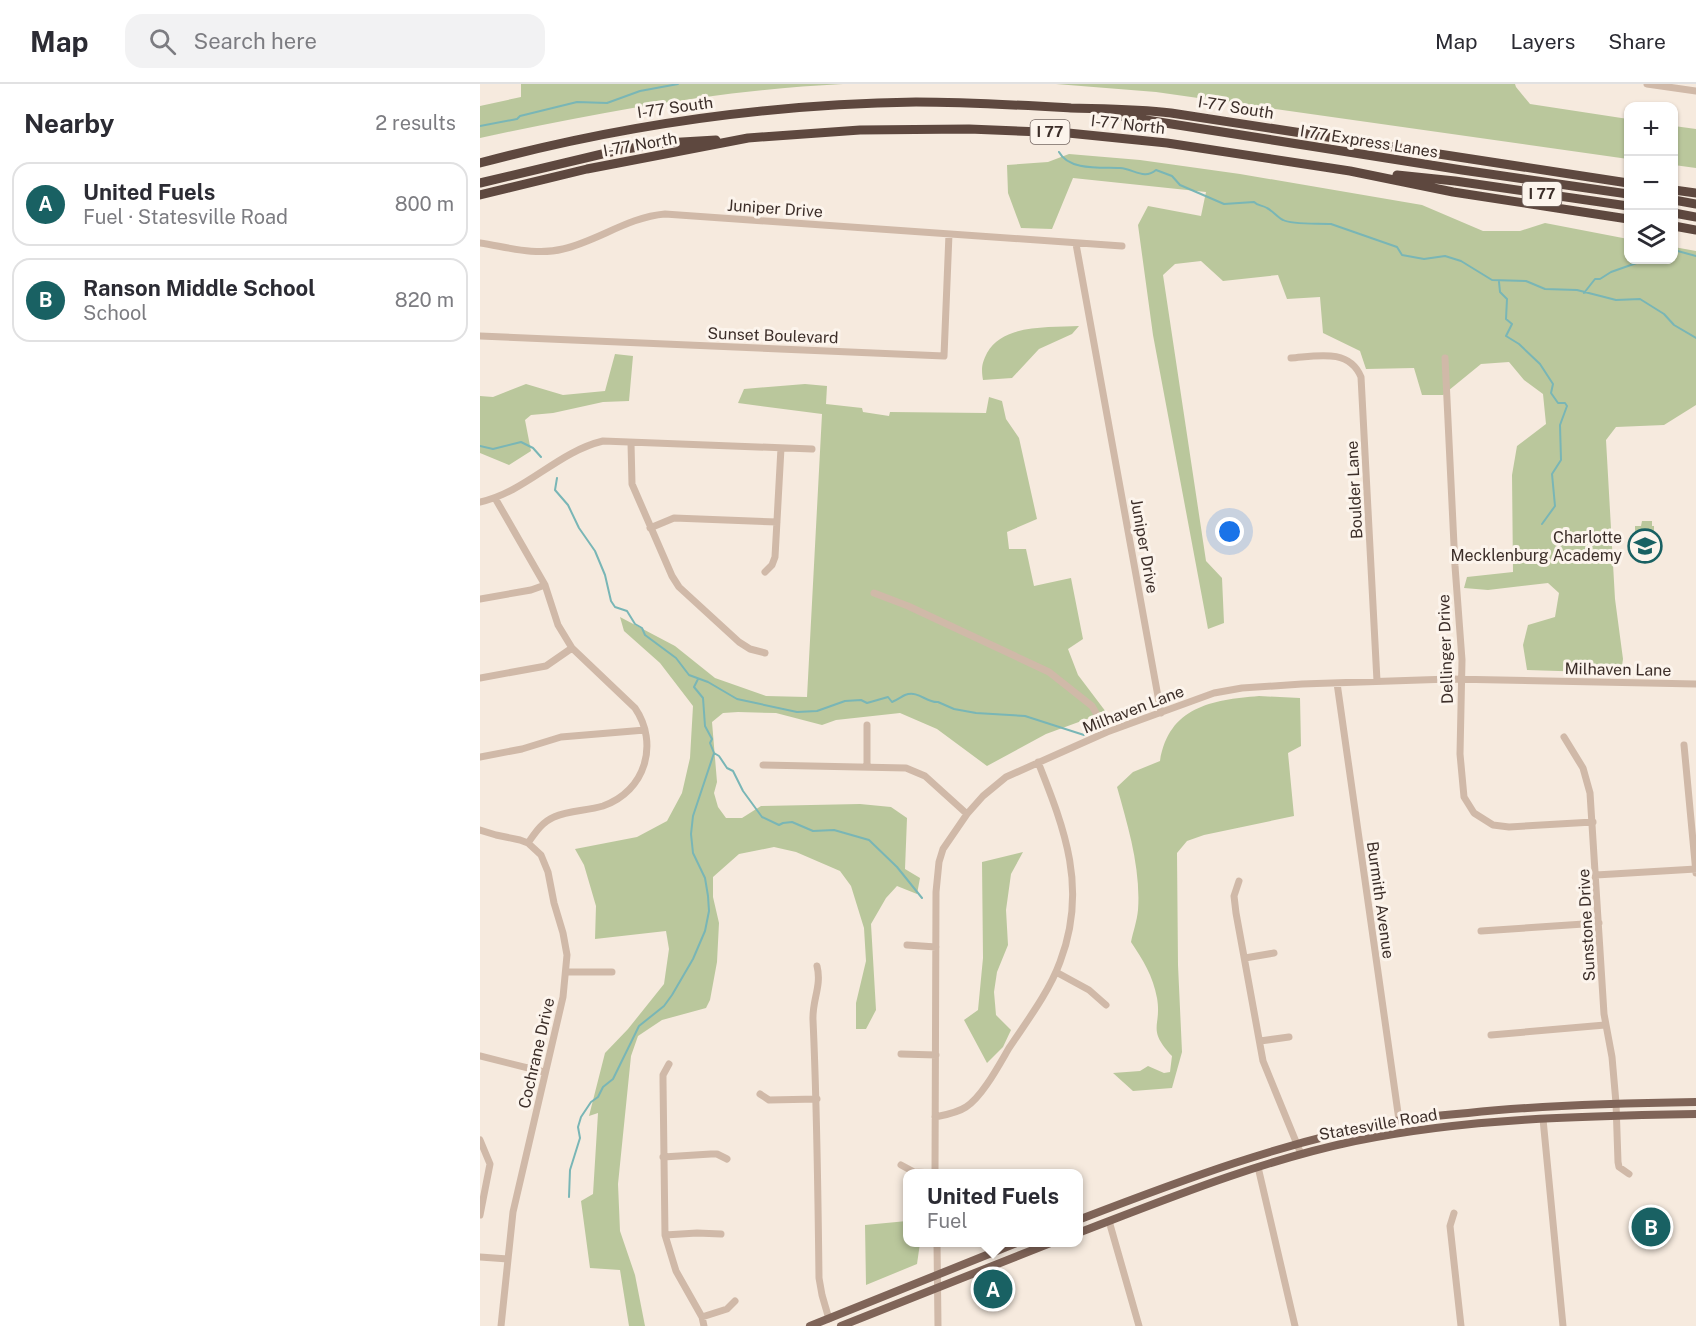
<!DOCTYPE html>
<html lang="en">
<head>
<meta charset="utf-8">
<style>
	body { margin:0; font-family:"Public Sans",sans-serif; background:#f2f2f3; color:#2b2b33 }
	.controls { position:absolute; right:18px; top:18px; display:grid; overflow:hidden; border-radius:12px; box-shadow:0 2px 4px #0004 }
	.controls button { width:54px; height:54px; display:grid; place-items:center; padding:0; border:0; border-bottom:2px solid #e1e1e2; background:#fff; color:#2b2b33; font:30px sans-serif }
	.you { position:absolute; left:750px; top:448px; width:21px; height:21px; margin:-15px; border:4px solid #fff; border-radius:50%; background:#1a73e8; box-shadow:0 0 0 9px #1a73e833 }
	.badge { display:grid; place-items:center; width:39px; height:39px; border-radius:50%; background:#196163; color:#fff; font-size:20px; font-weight:700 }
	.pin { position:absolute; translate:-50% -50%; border:3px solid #fff; box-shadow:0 2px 6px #0006 }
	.popup { position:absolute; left:423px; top:1085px; width:180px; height:78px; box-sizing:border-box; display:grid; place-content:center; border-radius:12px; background:#fff; filter:drop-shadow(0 2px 4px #0005); font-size:20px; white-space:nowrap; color:#7c7c81 }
	.popup b { font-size:22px; color:#2b2b33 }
	.popup::after { content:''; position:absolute; left:50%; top:100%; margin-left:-12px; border:12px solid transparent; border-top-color:#fff }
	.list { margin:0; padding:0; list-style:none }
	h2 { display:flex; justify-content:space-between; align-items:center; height:78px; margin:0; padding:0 24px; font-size:26px }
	h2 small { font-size:20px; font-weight:400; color:#7c7c81 }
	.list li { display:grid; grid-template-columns:39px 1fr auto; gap:18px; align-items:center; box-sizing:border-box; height:84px; margin:0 12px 12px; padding:0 12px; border:2px solid #e1e1e2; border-radius:18px }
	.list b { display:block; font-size:22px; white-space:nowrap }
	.list p { margin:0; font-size:20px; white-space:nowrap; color:#7c7c81 }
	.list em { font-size:20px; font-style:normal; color:#7c7c81 }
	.icon { flex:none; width:33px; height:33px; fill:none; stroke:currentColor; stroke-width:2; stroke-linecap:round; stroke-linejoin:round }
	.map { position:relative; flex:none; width:1216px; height:1242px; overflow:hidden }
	header { display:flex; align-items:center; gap:36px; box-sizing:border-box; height:84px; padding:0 30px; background:#fff; border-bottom:2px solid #e1e1e2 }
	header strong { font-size:28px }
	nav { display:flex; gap:33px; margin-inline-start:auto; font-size:21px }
	.search { width:420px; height:54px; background:#f2f2f3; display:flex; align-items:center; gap:15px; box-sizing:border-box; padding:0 21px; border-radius:18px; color:#7c7c81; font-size:22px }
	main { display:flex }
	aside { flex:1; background:#fff }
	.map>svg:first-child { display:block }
	.green { fill:#bac79c }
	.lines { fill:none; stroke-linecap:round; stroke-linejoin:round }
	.stream { stroke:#79b6b6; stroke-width:2 }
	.minor { stroke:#d0b9a8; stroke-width:7 }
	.major { stroke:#7f6458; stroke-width:8 }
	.highway { stroke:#5e483f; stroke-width:9 }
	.labels { text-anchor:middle; stroke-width:6; stroke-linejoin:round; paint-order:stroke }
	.shield { fill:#fcf4ec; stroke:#766964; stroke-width:1.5 }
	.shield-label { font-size:15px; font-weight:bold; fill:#3c2e29 }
	.street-label { font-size:16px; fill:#3c2e29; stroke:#fcf4ec }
	.poi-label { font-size:16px; fill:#3c2e29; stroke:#fcf4ec; text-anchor:end }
</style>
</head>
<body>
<header>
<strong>Map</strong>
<div class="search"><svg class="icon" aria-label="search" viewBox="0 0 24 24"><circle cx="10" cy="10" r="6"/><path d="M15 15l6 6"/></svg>Search here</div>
<nav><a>Map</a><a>Layers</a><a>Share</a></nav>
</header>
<main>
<aside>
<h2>Nearby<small>2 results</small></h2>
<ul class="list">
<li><span class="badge">A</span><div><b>United Fuels</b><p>Fuel · Statesville Road</p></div><em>800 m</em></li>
<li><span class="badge">B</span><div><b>Ranson Middle School</b><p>School</p></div><em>820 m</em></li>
</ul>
</aside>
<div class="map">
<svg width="1216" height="1242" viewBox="0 0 1216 1242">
	<rect width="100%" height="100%" fill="#f6eade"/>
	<path class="green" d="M41 0H363C240 6 120 28 0 54V22L41 13Z
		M576 0H1035L1036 3 1050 20 1148 35V75L676 8Z
		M1194 42 1216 45V84L1194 81Z
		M589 70 660 76 760 90 942 121 1003 147H1040L1065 139 1148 155V176H1194V163L1216 167V321L1184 341 1136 343 1126 356 1135 515 1143 575 1141 589 1047 586 1043 561 1048 541 1075 533 1079 509 1068 499 1008 506 984 504 987 493 1033 488 1032 391 1037 362 1066 340 1063 310 1044 296 1029 278 1001 280 963 311H942L934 284 886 285 880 267 843 249 840 213 807 215 798 191 743 197 721 177 695 180 683 191 726 477 742 494 744 539 728 545 673 251 658 141 668 122 721 132 726 108 593 94 572 145 541 144 528 109 527 81 568 78Z
		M599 242 592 250 559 265 532 294 503 296C501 284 502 279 507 269 524 239 570 244 599 242Z
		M135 270 153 272 149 317 123 318 73 329 51 331 45 336 51 367 29 381 0 369V312L13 313 46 300 83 311 125 307Z
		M325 300 347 302 346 320 382 324 383 328 409 332 410 328 506 329 509 313 522 317 526 335 539 354 557 435 527 448 529 465H546L554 502 591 494 603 555 588 565 598 591 626 628 566 650 507 682 457 645 420 629 356 636 342 641 296 629 258 628 243 629 232 638 237 698 234 709 238 723 246 734H262L281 722 380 720 411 723 427 734 425 785 440 794 437 810 417 802 406 814 391 840 396 926 386 945H376V919L386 877 384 844 371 802 360 787 316 768 294 763 259 770 233 793V813L239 839 237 878 230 916 226 924 182 936 158 952 151 972 138 1100 140 1147 155 1191 165 1242H149L140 1186 110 1184 101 1117 113 1110 118 1029 109 1032 125 969 148 945 184 900 189 865 186 847 115 855 116 822 104 781 95 765 157 753 187 737 202 709 210 674 213 622 180 579 144 547 140 533 195 562 235 594 286 612 327 613 342 330 258 319 264 305Z
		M1162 437H1172V442H1174V461H1155V442H1161Z
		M779 612 820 614 821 662 808 669 814 732 724 751 707 757 697 769 698 881 702 968 692 1004 653 1007 633 989 660 987 668 982 684 989 690 988 692 972C666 944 682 943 677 914 673 892 663 876 651 858 653 848 657 837 658 826 661 785 648 742 637 703L653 688 680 677C689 623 731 616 779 612Z
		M543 768 531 790 526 826 528 861 517 888 514 908 516 931 531 946 523 963 507 979 484 936 498 926 503 874 502 778Z
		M427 1137 428 1158 440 1159 437 1180 386 1201 385 1141Z"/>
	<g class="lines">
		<path class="stream" d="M0 42 37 35 40 32 97 18 127 19 160 7 198 0
			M579 68C589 87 622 83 640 84 654 85 664 96 676 86L692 92 700 101 744 120 774 118C778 122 782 121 787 124 793 127 797 133 803 136 812 141 840 139 851 140L917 163 922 171 944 175 965 172 981 177 1012 196 1046 197 1065 205 1097 206 1136 216 1160 215 1184 230 1194 241 1216 254
			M1194 166 1216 172
			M1019 198 1020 208 1027 215 1026 235 1032 240 1026 252 1039 260 1060 280 1073 300 1071 309 1078 319H1085L1087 322 1080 341 1081 376 1072 390 1075 422 1062 440
			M1104 209 1115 195H1120L1131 188 1165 176
			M0 362 13 365 41 358 53 364 61 373
			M77 394 75 406 88 421 99 444 115 467 125 491 131 517 135 523 147 527 155 540 162 544 165 551 196 574 209 591 228 598 257 615 317 628 337 627 365 617 381 616 387 619 408 613 412 618C417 616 421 613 425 611 439 606 446 619 458 618L474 625 496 629 545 632 604 651
			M218 595 214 603 223 614 225 642 232 655 230 659 234 669 239 672 247 684 253 687 263 707 282 733 299 741 303 739 312 738 333 747 354 746 389 756 417 783 442 814
			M89 1113 90 1086 100 1054 98 1043 101 1033 111 1018 118 1013 123 1003 133 995 159 942 184 922 192 911 213 875 225 847 229 827 228 812 225 794 213 769 211 750 213 732 234 669"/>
		<path class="minor" d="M1167 0 1216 7
			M0 159C27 163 56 172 83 165 118 157 148 133 185 130L642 162
			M596 160 681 629
			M0 252 464 272 469 150
			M811 274C837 272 869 264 881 293L897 597
			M965 274 975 482 982 576 980 670 984 713 994 729 1013 741 1029 743 1113 738
			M151 359 152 400 192 492 199 503 259 558 270 565 285 569
			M15 414 65 501 78 541 92 564 155 624C179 659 166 707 123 722 107 727 89 726 74 733 62 738 55 749 48 759
			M0 418C46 408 77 368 123 357L332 365
			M170 444 194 434 297 438
			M285 488 292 481 295 473 301 364
			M394 509 428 522 569 588 612 622 627 648
			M0 515 51 506 65 501
			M0 594 66 582 92 564
			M857 599 919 1036
			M1084 653 1103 684 1110 709 1124 930 1132 973 1136 1019 1138 1078 1139 1083 1149 1090
			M1204 661 1216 789
			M0 673 42 665 81 653 165 646
			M283 681 426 684 445 692 487 730
			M387 682V641
			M0 746 16 751 40 756 48 759 61 771 68 788 74 819 83 849 87 871 83 913 33 1128 21 1242
			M1116 791 1216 785
			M759 797 754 812 756 829 783 977 821 1070
			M1001 847 1119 839
			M427 861 456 863
			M765 874 794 869
			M337 882C342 902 332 916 333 936 337 1022 338 1108 339 1194L342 1211 349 1235
			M87 888H132
			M576 888 609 906 626 921
			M1011 951 1125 941
			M780 957 809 953
			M421 970 456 971
			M0 972 64 988
			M189 980 183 991V997L185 1151 196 1187 222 1233 224 1242
			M280 1010 289 1016 337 1015
			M455 1033C465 1031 477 1029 486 1023 502 1013 519 981 529 964 547 937 569 908 580 878 608 805 585 746 558 678
			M1063 1035 1083 1242
			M0 1056 10 1080 0 1131
			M183 1073 231 1070H237L247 1075
			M421 1081 434 1088 455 1089
			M778 1083 815 1242
			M455 1090 456 808 459 778 463 765 487 730 503 712 526 693 627 648 734 609 762 604 822 600 970 595 1216 600
			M974 1129 970 1142 981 1242
			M629 1137 659 1242
			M185 1151 217 1149 241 1150
			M457 1158 458 1242
			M0 1173 28 1175
			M222 1233 247 1225 255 1217"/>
		<path class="major" d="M598 1136C702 1096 806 1057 916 1037 940 1033 964 1031 988 1029 1064 1021 1140 1019 1216 1018
			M598 1149C689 1114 780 1077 875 1057 987 1034 1102 1032 1216 1030
			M330 1242 539 1158
			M361 1242 573 1158"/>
		<path class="highway" d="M622 29 982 86 1148 110
			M0 79C142 41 289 20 436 18 488 18 539 21 591 24 624 25 657 25 691 29L1148 99
			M917 91 975 97 1148 122
			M0 99 139 66 185 59 236 56
			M1194 106 1216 109
			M0 111 107 85 268 54 380 46 489 45 588 49 687 59 870 87 973 108 1148 135
			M1194 116 1216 120
			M1194 129 1216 133
			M1194 142 1216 146"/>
	</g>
	<defs>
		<symbol id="school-ring" viewBox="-11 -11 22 22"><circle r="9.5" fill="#fcf4ec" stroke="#196163" stroke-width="1.5"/><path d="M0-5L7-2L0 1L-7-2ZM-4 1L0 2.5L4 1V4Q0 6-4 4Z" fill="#196163"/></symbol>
	</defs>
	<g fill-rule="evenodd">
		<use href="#school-ring" x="1146" y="443" width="38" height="38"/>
	</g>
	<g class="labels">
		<g class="shield">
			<rect x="550.5" y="36" width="39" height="24" rx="4.5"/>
			<rect x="1042.5" y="98" width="39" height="24" rx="4.5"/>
		</g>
		<g class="shield-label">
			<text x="570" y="53">I 77</text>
			<text x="1062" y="115">I 77</text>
		</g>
		<g class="street-label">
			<text transform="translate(195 23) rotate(-8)" y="6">I-77 South</text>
			<text transform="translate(756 23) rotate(9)" y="6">I-77 South</text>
			<text transform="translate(648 40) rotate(6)" y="6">I-77 North</text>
			<text transform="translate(889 57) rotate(9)" y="6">I 77 Express Lanes</text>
			<text transform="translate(160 60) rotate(-10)" y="6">I-77 North</text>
			<text transform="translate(295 124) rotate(4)" y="6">Juniper Drive</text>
			<text transform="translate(293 251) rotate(2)" y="6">Sunset Boulevard</text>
			<text transform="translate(874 406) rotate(-93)" y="6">Boulder Lane</text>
			<text transform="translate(665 462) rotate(80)" y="6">Juniper Drive</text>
			<text transform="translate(965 565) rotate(-92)" y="6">Dellinger Drive</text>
			<text transform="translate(1138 585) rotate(1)" y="6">Milhaven Lane</text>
			<text transform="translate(653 625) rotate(-21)" y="6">Milhaven Lane</text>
			<text transform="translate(901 816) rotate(82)" y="6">Burmith Avenue</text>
			<text transform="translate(1106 841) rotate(-93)" y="6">Sunstone Drive</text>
			<text transform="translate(56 969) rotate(-77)" y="6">Cochrane Drive</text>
			<text transform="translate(898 1040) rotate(-10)" y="6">Statesville Road</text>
		</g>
		<g class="poi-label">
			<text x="1142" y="459">Charlotte<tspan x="1142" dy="18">Mecklenburg Academy</tspan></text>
		</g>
	</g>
</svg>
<div class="controls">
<button>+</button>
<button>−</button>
<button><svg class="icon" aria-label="layers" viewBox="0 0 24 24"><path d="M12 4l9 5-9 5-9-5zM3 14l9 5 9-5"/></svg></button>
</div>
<div class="you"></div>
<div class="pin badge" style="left:513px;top:1205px">A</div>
<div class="popup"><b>United Fuels</b>Fuel</div>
<div class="pin badge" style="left:1171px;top:1143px">B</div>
</div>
</main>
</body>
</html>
